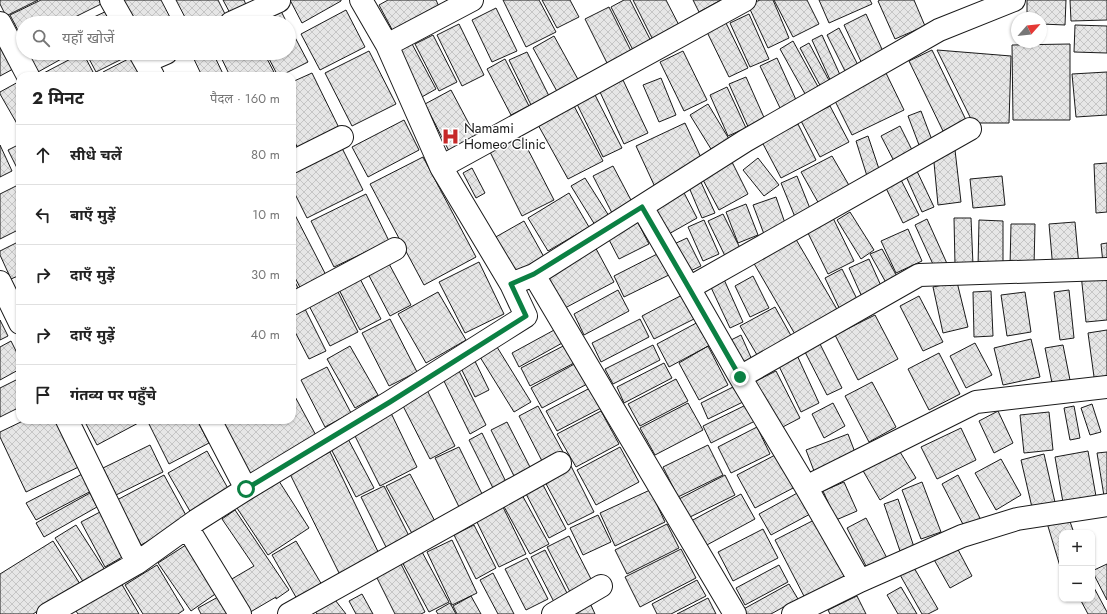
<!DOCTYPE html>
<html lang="hi">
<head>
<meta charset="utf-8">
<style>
	body { margin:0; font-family:Jost,"Noto Sans Devanagari",sans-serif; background:#f6f6f6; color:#222 }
	.controls { position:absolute; right:12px; bottom:12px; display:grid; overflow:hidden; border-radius:8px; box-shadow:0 1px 3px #0004 }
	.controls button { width:36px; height:36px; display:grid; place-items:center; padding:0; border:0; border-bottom:1px solid #e0e0e0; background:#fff; color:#222; font:20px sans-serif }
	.compass { position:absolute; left:1011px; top:12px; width:36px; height:36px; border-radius:50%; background:#fff; box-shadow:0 1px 3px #0004; rotate:63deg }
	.stop { position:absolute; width:12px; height:12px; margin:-9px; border:3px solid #0b8043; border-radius:50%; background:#fff }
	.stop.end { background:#0b8043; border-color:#fff; box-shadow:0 1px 4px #0008 }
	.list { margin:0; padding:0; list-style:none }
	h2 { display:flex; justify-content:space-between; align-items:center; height:52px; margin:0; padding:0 16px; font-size:17px }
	h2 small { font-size:13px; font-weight:400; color:#767676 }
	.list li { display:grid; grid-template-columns:26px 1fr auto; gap:12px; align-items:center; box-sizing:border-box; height:60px; padding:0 16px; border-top:1px solid #e0e0e0 }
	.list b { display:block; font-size:15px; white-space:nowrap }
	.list em { font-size:13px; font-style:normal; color:#767676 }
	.icon { flex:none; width:22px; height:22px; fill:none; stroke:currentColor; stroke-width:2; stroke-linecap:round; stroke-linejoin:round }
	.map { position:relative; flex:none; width:1107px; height:614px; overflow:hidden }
	.search { position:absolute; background:#fff; box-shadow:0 1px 3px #0004; left:16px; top:16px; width:280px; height:44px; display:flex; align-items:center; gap:10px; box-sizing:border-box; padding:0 14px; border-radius:22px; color:#767676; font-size:15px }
	.panel { position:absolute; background:#fff; box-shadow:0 1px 3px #0004; left:16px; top:72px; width:280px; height:352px; border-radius:12px }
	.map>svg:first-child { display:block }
	.building { fill:url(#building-cross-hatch); stroke:#1a1a1a }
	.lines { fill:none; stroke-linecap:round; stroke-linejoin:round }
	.minor-casing { stroke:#1a1a1a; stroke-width:24 }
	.minor { stroke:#fff; stroke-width:22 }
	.route { stroke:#0b8043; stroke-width:5 }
	.labels { text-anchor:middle; stroke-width:3; stroke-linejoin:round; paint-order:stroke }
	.poi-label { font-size:14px; fill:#1a1a1a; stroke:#fff; text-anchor:start }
</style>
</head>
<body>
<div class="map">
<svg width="1107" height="614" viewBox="0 0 1107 614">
	<defs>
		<pattern id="building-cross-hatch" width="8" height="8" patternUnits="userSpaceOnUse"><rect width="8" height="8" fill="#e6e6e6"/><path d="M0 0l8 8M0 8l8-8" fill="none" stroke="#c5c5c5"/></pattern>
	</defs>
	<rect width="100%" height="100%" fill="#fff"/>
	<path class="building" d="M0 0H38L6 16 0 4Z
		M41 0H99L101 4 63 23H23V40L10 15Z
		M124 0H161L173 23H132L120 2Z
		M176 0H218L227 18 217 23H188Z
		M223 0H244L247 7 231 15Z
		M290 0H341V1L302 23Z
		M388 0H436L441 11 395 35 379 5Z
		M503 0H539L556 32 526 47Z
		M542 0H570L579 17 557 28Z
		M624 0H630L653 45 635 54 611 7Z
		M633 0H666L682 31 655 44Z
		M693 0H721L699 12Z
		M760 0H773L789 38 768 48 748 5Z
		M774 0H807L819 24 793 37Z
		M819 0H870L872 4 829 23Z
		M880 0H914L925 26 895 39 878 1Z
		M1027 0H1066L1065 25 1041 24V18H1027Z
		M1070 0H1107V20L1071 21Z
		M609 7 634 57 610 69 585 19Z
		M496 8 517 51 492 62 472 20Z
		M280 9 287 23H251Z
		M109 10 115 23H81Z
		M346 10 365 47 320 70 301 34Z
		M749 14 769 59 750 67 730 23Z
		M866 14 886 58 864 68 844 25Z
		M726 23 748 68 729 77 707 32Z
		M459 24 484 75 462 86 437 35Z
		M1075 25 1107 26V53L1074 52Z
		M289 26 308 62 280 76H278L266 53H289Z
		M839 28 860 69 847 75 827 35Z
		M433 35 457 82 439 91 415 44Z
		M822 35 841 77 831 82 812 40Z
		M554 36 580 83 559 95 533 48Z
		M793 41 822 94 809 101 780 49Z
		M411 42 436 89 420 98 394 51Z
		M0 43 15 68 0 76Z
		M809 43 832 86 823 91 800 48Z
		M1070 44V120H1013L1012 45Z
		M932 50 966 120 943 131 909 61Z
		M937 50 1011 56 1009 123H973Z
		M369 51 396 104 352 126 325 73Z
		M683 51 707 100 684 111 660 62Z
		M527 52 550 98 532 107 509 60Z
		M27 53H72L38 72Z
		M82 53H83L93 72 86 76H38Z
		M86 53H131L132 54 96 72Z
		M196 53H213L224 76H202L192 55Z
		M219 53H264L276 76H230Z
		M134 56 145 76H105L103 72Z
		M777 58 797 102 781 110 760 66Z
		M505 59 529 106 511 115 487 69Z
		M885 71 904 110 852 135 833 97Z
		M1107 72V115L1076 117 1072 74Z
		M312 73 342 134 301 154 292 137V82Z
		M746 77 766 122 749 129 729 84Z
		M661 78 676 115 659 122 643 85Z
		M623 80 648 133 624 144 600 92Z
		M20 81V129L0 94V92Z
		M727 87 746 128 728 136 710 95Z
		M451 90 476 137 449 151 425 104Z
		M594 93 622 148 603 157 576 102Z
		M573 104 603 161 568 179 537 123Z
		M708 104 729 139 711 149 690 115Z
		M830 106 849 142 820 157 801 121Z
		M921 111 932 140 919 145 908 116Z
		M404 120 419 150 368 177 352 147Z
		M685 123 704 164 655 187 636 146Z
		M798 124 816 160 781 178 762 142Z
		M900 126 915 156 896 165 881 136Z
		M521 136 554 200 522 216 490 152Z
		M868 136 880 172 867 176 856 141Z
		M20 144V174L8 150Z
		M340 144 363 190 307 218 292 188V168Z
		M0 145 12 171 0 177Z
		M955 150 961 202 938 205 933 152Z
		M832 156 850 187 819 204 801 172Z
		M423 157 476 257 424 285 370 184Z
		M758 158 779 185 764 196 743 170Z
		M732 162 748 194 719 210 702 178Z
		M1107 163V212L1096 213 1094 164Z
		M613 166 632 202 612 213 593 176Z
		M472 168 485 193 476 198 463 173Z
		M916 169 934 207 922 212 905 174Z
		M797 176 811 211 795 217 781 183Z
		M899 176 919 215 903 223 884 184Z
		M1002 176 1005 205 973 208 970 179Z
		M585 178 609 216 595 225 571 186Z
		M700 180 715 213 702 218 688 185Z
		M20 184V229L0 239V194Z
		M681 187 697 218 667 235 650 204Z
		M569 193 589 227 548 251 528 218Z
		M366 194 389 241 334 267 311 221Z
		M776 197 786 226 764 234 753 205Z
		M746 204 758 235 738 243 726 212Z
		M850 212 874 250 861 259 837 220Z
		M294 213 329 281 304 295 292 272V214Z
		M723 214 742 252 727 260 708 221Z
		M635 217 649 244 619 259 605 232Z
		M833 218 854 261 828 274 807 231Z
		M954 218H971L973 265H955Z
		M927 219 949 268 937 273 915 225Z
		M704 220 719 254 703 261 688 227Z
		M979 220 1003 221V268L978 267Z
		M524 221 544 257 513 274 494 238Z
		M1075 222 1079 266 1053 269 1049 224Z
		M1011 224H1035L1034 267H1010Z
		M908 229 922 261 896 273 881 241Z
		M794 236 838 311 796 336 752 260Z
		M687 238 701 266 686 273 672 245Z
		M20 241V275L11 279 0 255V251Z
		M593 243 614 282 565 308 544 269Z
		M1107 243V263H1103L1101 244Z
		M882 249 900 282 889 288 870 254Z
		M665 250 675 272 624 297 614 276Z
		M869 259 882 288 862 297 849 268Z
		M387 260 411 305 390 316 366 270Z
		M479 262 504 314 465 333 439 282Z
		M842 269 859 303 841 312 825 278Z
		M1107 271V320L1086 322 1081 274Z
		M357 273 381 319 360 330 336 284Z
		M722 275 743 322 730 328 708 281Z
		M292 276 301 294 292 298Z
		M753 276 769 308 750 317 735 286Z
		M957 282 968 327 943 333 933 287Z
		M334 284 358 332 330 346 305 298Z
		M618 290 629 311 584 335 574 314Z
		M1069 290 1074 338 1060 340 1054 292Z
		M991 291 993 336 974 337 973 292Z
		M438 292 466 340 426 363 398 314Z
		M1025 292 1031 332 1007 336 1001 295Z
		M684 294 696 318 654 339 642 316Z
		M919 296 943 342 923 351 900 306Z
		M303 305 326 351 309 359 292 326V310Z
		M775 307 794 341 760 360 740 326Z
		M875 315 898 359 858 380 835 335Z
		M390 319 417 372 389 386 362 333Z
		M640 319 649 337 601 362 592 343Z
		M0 320 8 336 0 340Z
		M702 320 714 343 669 367 657 344Z
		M556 329 564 342 519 367 512 353Z
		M1107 330V383L1095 384 1088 333Z
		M741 335 753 362 743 366 731 340Z
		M1031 339 1040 377 1003 385 994 348Z
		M11 341 20 359V369L0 380V347Z
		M975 343 992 375 966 388 950 356Z
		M567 344 576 362 530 386 521 368Z
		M820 344 842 388 827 395 805 352Z
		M653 345 660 360 613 384 605 369Z
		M1063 345 1070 380 1052 383 1045 348Z
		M350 346 378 395 355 408 327 359Z
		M708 346 728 385 699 400 679 363Z
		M497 347 531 402 514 412 480 357Z
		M796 353 819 403 801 412 777 362Z
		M939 353 960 394 929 410 908 369Z
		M473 357 489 390 475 397 459 364Z
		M578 362 589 383 542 408 531 388Z
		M664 363 672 378 624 403 617 387Z
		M327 367 351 413 325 427 301 380Z
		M457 367 486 425 470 434 441 375Z
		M776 371 800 418 777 430 752 383Z
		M20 378V407L0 417V388Z
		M676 379 688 401 640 426 628 404Z
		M872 382 896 427 869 442 845 396Z
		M737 385 745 401 708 419 701 403Z
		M592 387 603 407 557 431 546 411Z
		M427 390 455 446 430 459 401 402Z
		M292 391 319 441 247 480 214 420H292Z
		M688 403 703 430 655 455 640 428Z
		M750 403 759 419 711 443 703 426Z
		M833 403 845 426 824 438 812 414Z
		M1092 404 1101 432 1090 435 1081 408Z
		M538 406 563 452 543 463 519 416Z
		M1074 406 1080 438 1070 440 1064 408Z
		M601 411 619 444 576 467 557 434Z
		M998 411 1013 443 994 453 979 421Z
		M1049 412 1053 450 1024 453 1020 415Z
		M391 413 417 467 380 486 353 432Z
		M25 420H64L85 464 26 492 0 437V432Z
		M88 420H141L142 421 97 445 85 422Z
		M147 420H197L209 443 169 464Z
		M507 422 532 471 516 480 491 430Z
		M757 427 770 454 731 473 718 447Z
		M961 428 976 460 937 479 921 447Z
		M482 433 508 486 495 492 469 440Z
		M848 434 856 455 814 471 806 450Z
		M347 437 374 488 356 497 329 445Z
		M150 445 163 472 116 495 103 468Z
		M708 445 723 475 678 497 663 467Z
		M459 447 485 500 461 511 435 458Z
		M620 447 639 482 596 505 577 470Z
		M897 447 916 478 880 500 862 469Z
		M207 451 230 492 191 513 168 473Z
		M1088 451 1097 502 1064 508 1055 457Z
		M330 452 382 560 342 579 289 472Z
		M1107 452V495L1104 496 1097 453Z
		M777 454 795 487 755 508 737 475Z
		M1044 454 1057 511 1034 516 1021 460Z
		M1001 459 1021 495 996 510 975 473Z
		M571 466 594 512 568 525 544 480Z
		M86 472 95 489 36 520 26 503Z
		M410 474 438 527 415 539 386 486Z
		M164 475 188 519 141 545 117 500Z
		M725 475 735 495 688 518 679 499Z
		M958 475 983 524 967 532 942 484Z
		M277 478 309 528 268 555 235 505Z
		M541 481 566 529 549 538 524 490Z
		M844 482 857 511 836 520 823 491Z
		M922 482 941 532 921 539 902 490Z
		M384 486 411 540 388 551 361 497Z
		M650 490 665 522 615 546 600 513Z
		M801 491 812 513 771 535 759 514Z
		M90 493 97 507 44 537 36 523Z
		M521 493 549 544 530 554 502 503Z
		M741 494 755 519 705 546 691 521Z
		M898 499 914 547 900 551 884 504Z
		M501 503 526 554 499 567 474 516Z
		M235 510 289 590 276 599V597L247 614 225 583 254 566 222 519Z
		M100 512 124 556 105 567 81 522Z
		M598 515 611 542 583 555 570 528Z
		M1068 516 1074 533H1062V573L1047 523Z
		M818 518 849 578 806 600 775 540Z
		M866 518 888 560 868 570 847 528Z
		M667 524 679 548 627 574 615 550Z
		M76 525 105 570 84 583 55 538Z
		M474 525 496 568 476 579 454 535Z
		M763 529 778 558 733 581 718 552Z
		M569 536 592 581 570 592 547 547Z
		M452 540 477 593 452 605 427 552Z
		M53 541 80 584 33 614H0V574Z
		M296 541 322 585 297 599 272 555Z
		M189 543 221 590 191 611 158 563Z
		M955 544 972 576 950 588 932 556Z
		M681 549 696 578 640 607 625 577Z
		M421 550 449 602 429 612 401 560Z
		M545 550 568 595 554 602 531 557Z
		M527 558 548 599 526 610 505 569Z
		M399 560 425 612 421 614H395L374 572Z
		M1107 564V600L1092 571Z
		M157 565 184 610 178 614H143L125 585Z
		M779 565 788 582 745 605 736 588Z
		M913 566 938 609 928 614H922L899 573Z
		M493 573 514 614H498L480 580Z
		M697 580 706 596 671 614H657L652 604Z
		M120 581 139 614H78L74 608Z
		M789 584 798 599 771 614H741L740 611Z
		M1092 584 1107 612V614H1088L1080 599H1092Z
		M901 587 917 614H898L887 595Z
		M362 594 373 614H356L349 601Z
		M332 596 346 614H317L314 610Z
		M471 596 481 614H457L453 606Z
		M857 596 866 614H830L828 610Z
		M218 597 228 614H201L198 608Z
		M708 598 716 614H677Z
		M450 603 456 614H438L436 611Z
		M590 603 595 614H567Z"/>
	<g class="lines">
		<defs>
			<path id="minor" d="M111 0 124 23
				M0 23 28 76
				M231 23 279 1
				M387 45 472 0
				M140 53 153 76
				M145 62 166 53
				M292 162 342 137
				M441 167 745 0
				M642 207 689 288 740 377 806 487 860 581
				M534 275 735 614
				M0 282 20 323
				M511 284 534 275 745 141 939 30 1014 0
				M689 288 970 129
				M292 304 395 249
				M740 377 919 275 1107 269
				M67 420 137 563
				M210 420 246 489
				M806 487 976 402 1107 387
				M187 527 240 614
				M48 614 137 563 197 520 246 489 390 402 526 316 511 284 441 167 387 45 361 0
				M289 614 560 463
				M553 614 601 586
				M793 614 860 581 962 536 1017 519 1107 505"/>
		</defs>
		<use href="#minor" class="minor-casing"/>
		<use href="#minor" class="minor"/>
	</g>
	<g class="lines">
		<path class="route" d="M246 489 390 402 526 316 511 284 534 274 642 207 689 288 740 377"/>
	</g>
	<defs>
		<symbol id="hospital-bare" viewBox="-9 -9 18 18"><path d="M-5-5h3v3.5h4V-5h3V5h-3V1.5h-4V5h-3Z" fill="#c62828" stroke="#fff" stroke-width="2.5" paint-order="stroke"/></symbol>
	</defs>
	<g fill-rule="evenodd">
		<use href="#hospital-bare" x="438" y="124" width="25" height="25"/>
	</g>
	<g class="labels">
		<g class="poi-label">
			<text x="464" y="133">Namami<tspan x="464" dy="16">Homeo Clinic</tspan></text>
		</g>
	</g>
</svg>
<div class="controls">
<button>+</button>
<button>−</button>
</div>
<svg class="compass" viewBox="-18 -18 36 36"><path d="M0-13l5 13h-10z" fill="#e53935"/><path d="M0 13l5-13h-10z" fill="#767676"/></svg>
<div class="stop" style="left:246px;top:489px"></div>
<div class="stop end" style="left:740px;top:377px"></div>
<div class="search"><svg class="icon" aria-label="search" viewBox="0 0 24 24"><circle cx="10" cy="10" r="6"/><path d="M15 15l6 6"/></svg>यहाँ खोजें</div>
<section class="panel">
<h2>2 मिनट<small>पैदल · 160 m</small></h2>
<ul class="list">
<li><svg class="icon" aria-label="ahead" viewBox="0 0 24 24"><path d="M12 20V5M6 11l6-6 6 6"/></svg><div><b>सीधे चलें</b></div><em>80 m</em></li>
<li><svg class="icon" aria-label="left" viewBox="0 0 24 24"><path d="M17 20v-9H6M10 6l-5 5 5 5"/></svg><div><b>बाएँ मुड़ें</b></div><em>10 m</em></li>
<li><svg class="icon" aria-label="right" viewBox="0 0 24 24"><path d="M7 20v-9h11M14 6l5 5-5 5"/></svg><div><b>दाएँ मुड़ें</b></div><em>30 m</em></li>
<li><svg class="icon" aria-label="right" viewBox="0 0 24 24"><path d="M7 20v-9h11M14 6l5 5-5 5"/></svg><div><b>दाएँ मुड़ें</b></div><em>40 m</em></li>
<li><svg class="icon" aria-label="arrive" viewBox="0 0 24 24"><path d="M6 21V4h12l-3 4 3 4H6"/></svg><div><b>गंतव्य पर पहुँचे</b></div></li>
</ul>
</section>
</div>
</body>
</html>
